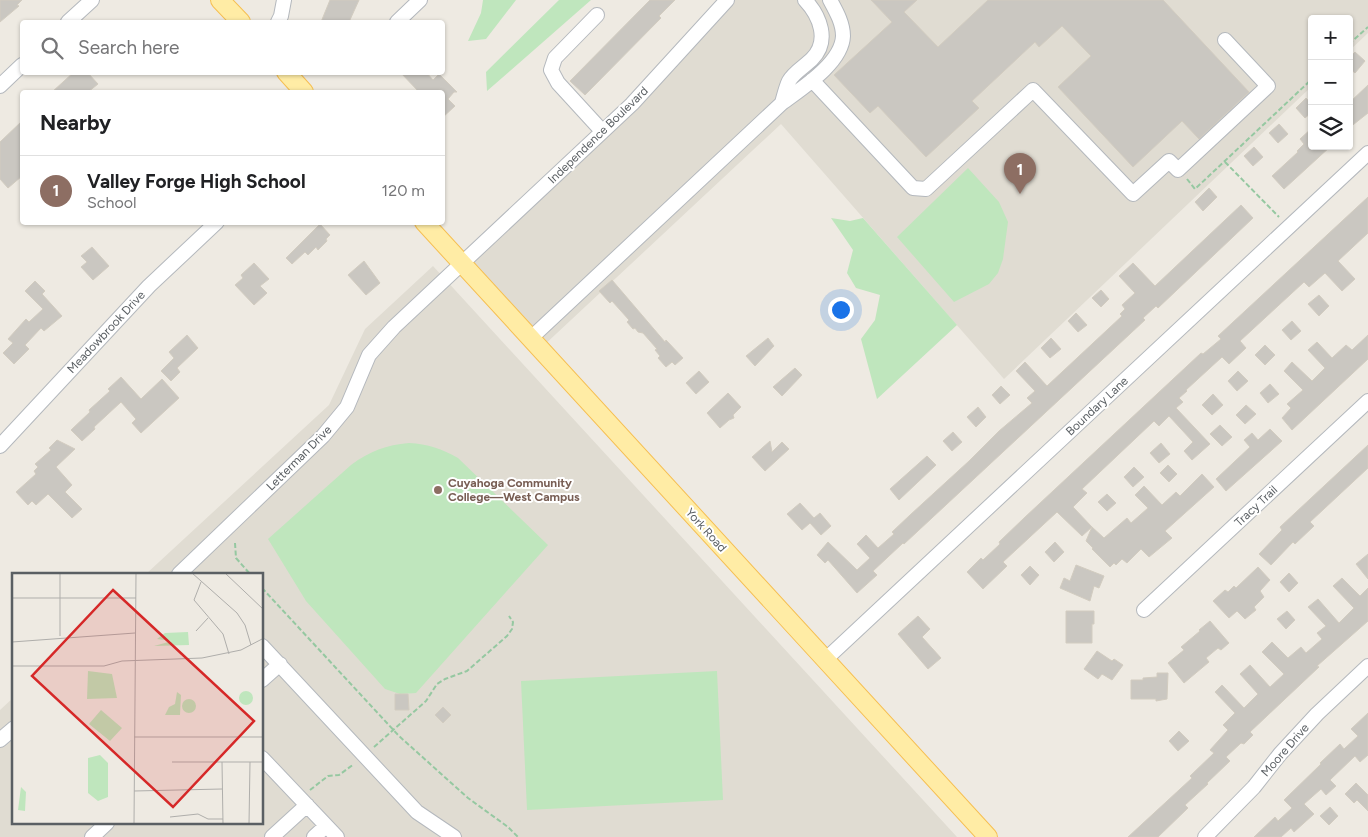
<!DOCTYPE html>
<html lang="en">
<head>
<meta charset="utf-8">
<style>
	body { margin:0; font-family:Figtree,sans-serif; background:#f2f2f2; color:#202124 }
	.controls { position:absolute; right:15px; top:15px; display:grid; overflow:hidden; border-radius:5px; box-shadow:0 1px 4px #0004 }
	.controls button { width:45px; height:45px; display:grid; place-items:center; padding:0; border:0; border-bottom:1px solid #e0e0e0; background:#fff; color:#202124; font:25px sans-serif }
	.you { position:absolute; left:840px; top:309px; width:18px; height:18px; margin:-12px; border:4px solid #fff; border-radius:50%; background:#1a73e8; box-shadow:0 0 0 8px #1a73e833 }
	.badge { display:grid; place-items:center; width:32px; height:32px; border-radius:50%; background:#2563eb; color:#fff; font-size:16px; font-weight:700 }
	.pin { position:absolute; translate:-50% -41px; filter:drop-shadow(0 1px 2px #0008) }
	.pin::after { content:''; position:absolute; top:26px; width:18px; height:15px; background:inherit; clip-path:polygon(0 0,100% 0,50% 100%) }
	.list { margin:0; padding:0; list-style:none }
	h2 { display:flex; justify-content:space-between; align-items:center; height:65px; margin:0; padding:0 20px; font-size:21px }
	h2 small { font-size:16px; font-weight:400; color:#757577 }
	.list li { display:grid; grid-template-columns:32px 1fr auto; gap:15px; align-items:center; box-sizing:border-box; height:70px; padding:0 20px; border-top:1px solid #e0e0e0 }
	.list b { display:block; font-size:19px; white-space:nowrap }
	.list p { margin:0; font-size:16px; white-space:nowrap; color:#757577 }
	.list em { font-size:16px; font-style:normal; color:#757577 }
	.icon { flex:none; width:28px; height:28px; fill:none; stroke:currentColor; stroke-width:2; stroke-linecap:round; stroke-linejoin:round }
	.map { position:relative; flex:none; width:1368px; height:837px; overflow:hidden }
	.search { position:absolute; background:#fff; box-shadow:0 1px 4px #0004; left:20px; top:20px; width:425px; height:55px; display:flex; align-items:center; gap:12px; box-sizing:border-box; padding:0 18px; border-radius:5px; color:#757577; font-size:19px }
	.panel { position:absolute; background:#fff; box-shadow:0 1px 4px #0004; left:20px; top:90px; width:425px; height:135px; border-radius:5px }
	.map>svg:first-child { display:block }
	.education { fill:#e0dcd2 }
	.green { fill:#bfe6bd }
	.building { fill:#cac7c1; stroke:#d2ccc0 }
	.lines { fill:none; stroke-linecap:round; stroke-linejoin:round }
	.minor-casing { stroke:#b4b8bd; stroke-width:16 }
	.major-casing { stroke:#f6bf52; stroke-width:20 }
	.path { stroke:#95c8a1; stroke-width:2; stroke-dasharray:5 2.5; stroke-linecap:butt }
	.minor { stroke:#fff; stroke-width:14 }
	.major { stroke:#ffeca5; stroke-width:18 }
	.education-dot { fill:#8d6e63; stroke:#fff; stroke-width:2 }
	.labels { text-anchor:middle; stroke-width:4; stroke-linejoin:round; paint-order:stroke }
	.street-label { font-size:12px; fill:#5a5f63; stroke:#fff }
	.education-label { font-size:12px; font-weight:bold; fill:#785e54; stroke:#fff; text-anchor:start }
	.inset-road { fill:none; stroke:#afaeab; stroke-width:1 }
	.view { fill:#d62828; fill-opacity:0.15; stroke:#d62828; stroke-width:2.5 }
	.inset-edge { fill:none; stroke:#5a5f63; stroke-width:2.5 }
</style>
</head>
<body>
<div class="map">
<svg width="1368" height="837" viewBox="0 0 1368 837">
	<rect width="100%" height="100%" fill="#eeeae2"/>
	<path class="education" d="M727 0H1368V33L1349 51V19H1312V86L1004 379 781 124 541 348 462 263 632 104Z
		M433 266 957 837H0V710L14 697V823H262V574H146L329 405 365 329Z"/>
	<path class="green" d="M483 0H516L486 39 468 41 481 13Z
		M559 0H591L487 91 486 72Z
		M968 168 999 202 1008 222 1003 259 998 273 989 284 954 302 897 237Z
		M831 218 850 221 863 218 957 325 877 399 861 339 875 320 880 295 856 288 847 273 853 250Z
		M409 443C428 444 442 449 458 458L548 545 416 693 400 694 385 689 306 601 268 539 351 465C370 451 386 445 409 443Z
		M717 671 723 800 527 810 521 681Z"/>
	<path class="building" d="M0 0H22L17 5 19 6 0 22Z
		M330 0H359L349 22H321Z
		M650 0H675L659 16 661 18 585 95 570 81Z
		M871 0H917L904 12 938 47 988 0H1163L1249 92 1199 139 1182 121 1133 167 1058 87 1091 56 1062 26 1039 47 1035 42 972 101 979 108 926 157 878 106 870 113 834 75 892 22Z
		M1355 52 1365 61 1355 73 1349 68V58Z
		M74 72H87L98 84 88 92H52Z
		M400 72H426L433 80 439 74 457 92H454L448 99 455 106 442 118V92H419Z
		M1368 85V113L1349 128V103Z
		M1306 98 1312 105V112L1305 118 1296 108Z
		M22 121V176L8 188 0 179V142Z
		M1279 124 1288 134 1278 143 1269 133Z
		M1312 128V146H1331L1284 189 1272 176 1298 152 1297 151 1304 144 1300 139Z
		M1254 147 1263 157 1253 166 1244 156Z
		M1209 188 1217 197 1203 211 1195 202Z
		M1368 197V233L1338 261 1355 279 1342 291 1325 273 1309 287 1304 282 1240 341 1246 348 1229 364 1222 357 1186 390 1187 391 1179 398 1183 402 1176 408 1210 444 1192 460 1184 451 1193 442 1169 416 1159 426 1154 421 1082 489 1087 493 1073 507 1092 527 1082 536 1057 512 1003 562 1007 566 983 589 967 572 981 558 983 560 1000 544 999 542 1024 518 1201 353 1203 354 1221 339 1218 336Z
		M1241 205 1253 218 1158 308 1156 306 1143 318 1145 320 904 544 903 543 873 571 877 575 857 593 828 560 825 563 817 555 828 542 857 570 870 558 857 544 866 535 878 548 894 534 892 532 910 515 969 461 999 431 1032 403 1027 398 1035 391 1016 371 1025 362 1047 386 1122 316 1120 314 1125 309 1122 305 1135 293 1119 276 1133 263 1155 286Z
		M320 224 330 235 326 239 327 241 318 250 316 247 308 255 305 252 292 264 286 258Z
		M92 247 109 266 93 280 81 267 87 262 81 256Z
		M364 261 380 283 366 295 348 275Z
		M254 263 269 279 260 286 267 293 254 305 235 285 243 278 241 275Z
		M612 280 665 342 666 340 683 358 675 365 672 362 666 367 658 358 660 356 655 350 657 349 643 333 638 332 635 328 633 329 627 322 629 320 612 301 610 303 599 291Z
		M35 281 45 291 42 294 62 316 44 331 41 328 25 345 29 349 14 364 3 353 13 343 8 339 26 319 29 322 43 309 25 291Z
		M1101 290 1109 299 1101 307 1092 298Z
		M1319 295 1329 306 1319 316 1308 304Z
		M1076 313 1087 325 1078 332 1068 321Z
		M1292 321 1301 331 1291 340 1282 330Z
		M187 335 198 348 177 368 180 372 171 381 161 371 174 358 169 352Z
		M1368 335V359L1292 430 1282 418 1291 408 1287 404 1303 390 1284 371 1292 362 1312 381 1325 368 1308 350 1317 342 1332 358 1346 345 1352 350Z
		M768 338 774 346 755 366 746 356Z
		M1051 338 1061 349 1050 358 1041 348Z
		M1265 345 1275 355 1265 365 1255 355Z
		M795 368 802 375 782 396 773 387Z
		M699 371 709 382 696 394 686 383Z
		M1238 371 1248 381 1237 391 1228 381Z
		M121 377 141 399 162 379 179 398 141 433 132 423 136 419 121 402 94 427 95 429 82 441 71 430 90 412 89 410 110 391 108 389Z
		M1270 384 1279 394 1268 403 1260 393Z
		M1001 386 1010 395 1000 404 992 395Z
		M728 393 741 407 733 415 734 418 729 420 720 428 707 413Z
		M1213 394 1223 405 1212 415 1202 405Z
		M1246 405 1256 414 1245 424 1236 415Z
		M978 407 986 417 976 427 967 417Z
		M1220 425 1232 437 1222 446 1210 434Z
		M1270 429 1282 441 1226 491 1216 479 1250 447 1244 440 1252 433 1258 440Z
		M953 432 962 442 952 451 943 441Z
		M57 440 75 449 56 467 72 485 65 492 82 509 72 518 48 494 36 505 32 501 28 505 16 492 36 474 34 471 38 467 35 464 51 450 49 448Z
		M770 441 772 452 782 442 789 449 765 471 752 457Z
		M1161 443 1170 454 1159 463 1150 453Z
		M1368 445V468L1310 522 1314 526 1295 544 1293 542 1271 565 1259 554 1282 530 1280 527Z
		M927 456 936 465 899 500 890 489Z
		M1168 465 1177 474 1169 482 1160 473Z
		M1134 467 1144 477 1133 487 1124 477Z
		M1202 474 1214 487 1165 531 1172 538 1149 557 1141 549 1127 563 1122 559 1116 565 1114 563 1110 567 1092 549 1093 548 1086 541 1092 527 1104 538 1127 518 1131 523 1148 508 1135 495 1144 486 1162 505 1176 492 1180 496Z
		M1107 494 1116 503 1107 511 1098 502Z
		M800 503 814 518 820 513 831 526 821 535 810 523 802 530 787 514Z
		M1055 542 1064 552 1054 562 1045 552Z
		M1368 554V579L1356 564Z
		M1076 565 1104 576 1099 588 1094 586 1090 601 1060 588 1064 578 1070 581Z
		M1030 566 1039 575 1030 585 1021 575Z
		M1258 567 1270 580 1260 591 1264 597 1254 607 1256 610 1245 619 1237 611 1229 618 1213 601 1225 590 1228 592 1234 586 1236 588Z
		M1289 573 1298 583 1289 592 1280 582Z
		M1342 578 1360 596 1368 588V621L1317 666 1319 667 1250 732 1253 735 1244 744 1241 743 1226 757 1230 761 1207 783 1208 784 1185 805 1188 808 1158 837H1128L1192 778 1190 776 1214 753 1210 750 1228 730 1223 725 1235 713 1215 692 1222 685 1244 708 1258 694 1240 674 1250 665 1270 687 1284 674 1262 652 1272 642 1288 658 1301 647 1306 653 1322 639 1317 633 1326 626 1308 607 1318 599 1339 623 1354 608 1333 586Z
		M1066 611H1094V624H1092V643H1066Z
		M1287 611 1295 620 1286 629 1277 619Z
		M918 616 930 629 922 637 941 658 928 669 898 634Z
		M1210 621 1229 643 1221 650 1218 648 1206 658 1209 662 1184 683 1168 663 1184 650 1181 647 1200 631 1199 630Z
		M1097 651 1112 661 1114 659 1123 665 1112 680 1102 674 1098 679 1084 669Z
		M1157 673H1168L1167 699 1156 701V699H1131V680H1143V678L1157 677Z
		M395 694H408L409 710H395Z
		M443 707 451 715 443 723 435 715Z
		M1368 713V755L1360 762 1355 756 1330 780 1336 786 1326 795 1321 789 1304 804 1314 814 1294 832 1291 828 1281 837H1254L1275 817 1278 821 1292 808 1284 800 1321 764 1320 763 1340 744 1344 749 1358 736 1351 729Z
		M1179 731 1189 741 1178 751 1169 741Z
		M1356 783 1368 795V811L1357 800 1354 803 1345 794Z
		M1330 807 1338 816 1329 825 1320 816Z"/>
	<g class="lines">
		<defs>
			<path id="minor" d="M597 15 555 58 551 70 558 83 602 131
				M68 22 92 0
				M278 22 281 16 284 0
				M397 22 420 0
				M812 80 913 188 926 189 1033 90 1133 194 1169 161 1178 170 1268 86 1225 40
				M0 86 22 65
				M782 103C802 88 842 63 843 36 843 23 836 11 830 0
				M531 338 782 103C784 96 786 87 789 81 793 73 805 66 812 59 830 41 820 16 805 0
				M0 446 149 286 217 222
				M179 574 323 436 347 407 369 355 394 327 632 104 727 0
				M1144 610 1368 401
				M262 646 417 812 454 837
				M826 659 1368 153
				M262 680 280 664
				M0 740 14 728
				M262 758 337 837
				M92 837 107 823
				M272 837 307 805
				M314 837 326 826
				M1205 837 1254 787 1280 754 1317 714 1368 666"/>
			<path id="major" d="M220 0 241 22
				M286 72 304 92
				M424 222 988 837"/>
		</defs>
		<use href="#minor" class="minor-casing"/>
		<use href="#major" class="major-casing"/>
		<path class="path" d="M1349 44 1368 27
			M1225 162 1279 217
			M1187 179 1195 189 1312 79
			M235 543 236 558 250 574
			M262 588 399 736 468 798 508 827 518 837
			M374 747 426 701 437 684 445 679 467 671 507 636 512 629 513 622 509 616
			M310 790 328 776 339 775 354 764"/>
		<use href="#minor" class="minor"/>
		<use href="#major" class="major"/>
	</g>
	<circle class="education-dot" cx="438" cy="490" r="5"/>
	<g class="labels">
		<g class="street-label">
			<text transform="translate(598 135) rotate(-44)" y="4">Independence Boulevard</text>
			<text transform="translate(106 332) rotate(-47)" y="4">Meadowbrook Drive</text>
			<text transform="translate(1097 406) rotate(-43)" y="4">Boundary Lane</text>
			<text transform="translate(299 458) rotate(-45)" y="4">Letterman Drive</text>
			<text transform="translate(1256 506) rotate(-43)" y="4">Tracy Trail</text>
			<text transform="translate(706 530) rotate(48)" y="4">York Road</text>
			<text transform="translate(1285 750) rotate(-49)" y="4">Moore Drive</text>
		</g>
		<g class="education-label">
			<text x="448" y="487">Cuyahoga Community<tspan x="448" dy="14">College—West Campus</tspan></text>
		</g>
	</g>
	<g transform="translate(12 573)">
		<rect width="251" height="251" fill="#eeeae2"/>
		<path d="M176 59 177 72 142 73 160 68 145 66 153 60ZM76 98 100 101 105 125 75 126ZM227 125a7 7 0 1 1 14 0a7 7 0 1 1-14 0ZM165 119 169 122 168 142H153L157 134 163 131ZM170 133a7 7 0 1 1 14 0a7 7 0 1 1-14 0ZM89 137 110 155 98 168 77 151ZM88 182 96 190V224L86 228 76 220V185ZM9 214 14 219 13 238 6 237Z" fill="#bfe6bd"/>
		<path class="inset-road" d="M48 0V63M180 0 225 40 233 52 239 72M213 0 252 37M189 9 182 27 211 61 217 81M0 25H124M184 58 196 45M0 69 123 60M0 93H92L110 88 190 85 229 77 252 65M122 164H252M160 189H252M210 189 211 251M122 218 210 216M158 244 186 241 196 246H211M122 251 124 0M237 251 238 189"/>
		<path class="view" d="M101 17 242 148 161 234 20 103Z"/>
		<rect width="251" height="251" class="inset-edge"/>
	</g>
</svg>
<div class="controls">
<button>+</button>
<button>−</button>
<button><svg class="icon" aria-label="layers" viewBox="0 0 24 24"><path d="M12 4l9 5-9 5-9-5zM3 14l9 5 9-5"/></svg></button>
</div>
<div class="you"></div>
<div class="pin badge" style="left:1020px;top:194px;background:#8d6e63">1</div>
<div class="search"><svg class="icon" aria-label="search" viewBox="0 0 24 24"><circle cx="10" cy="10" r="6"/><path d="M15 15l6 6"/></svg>Search here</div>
<section class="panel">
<h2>Nearby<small></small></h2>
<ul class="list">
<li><span class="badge" style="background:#8d6e63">1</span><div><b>Valley Forge High School</b><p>School</p></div><em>120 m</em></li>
</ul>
</section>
</div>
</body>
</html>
